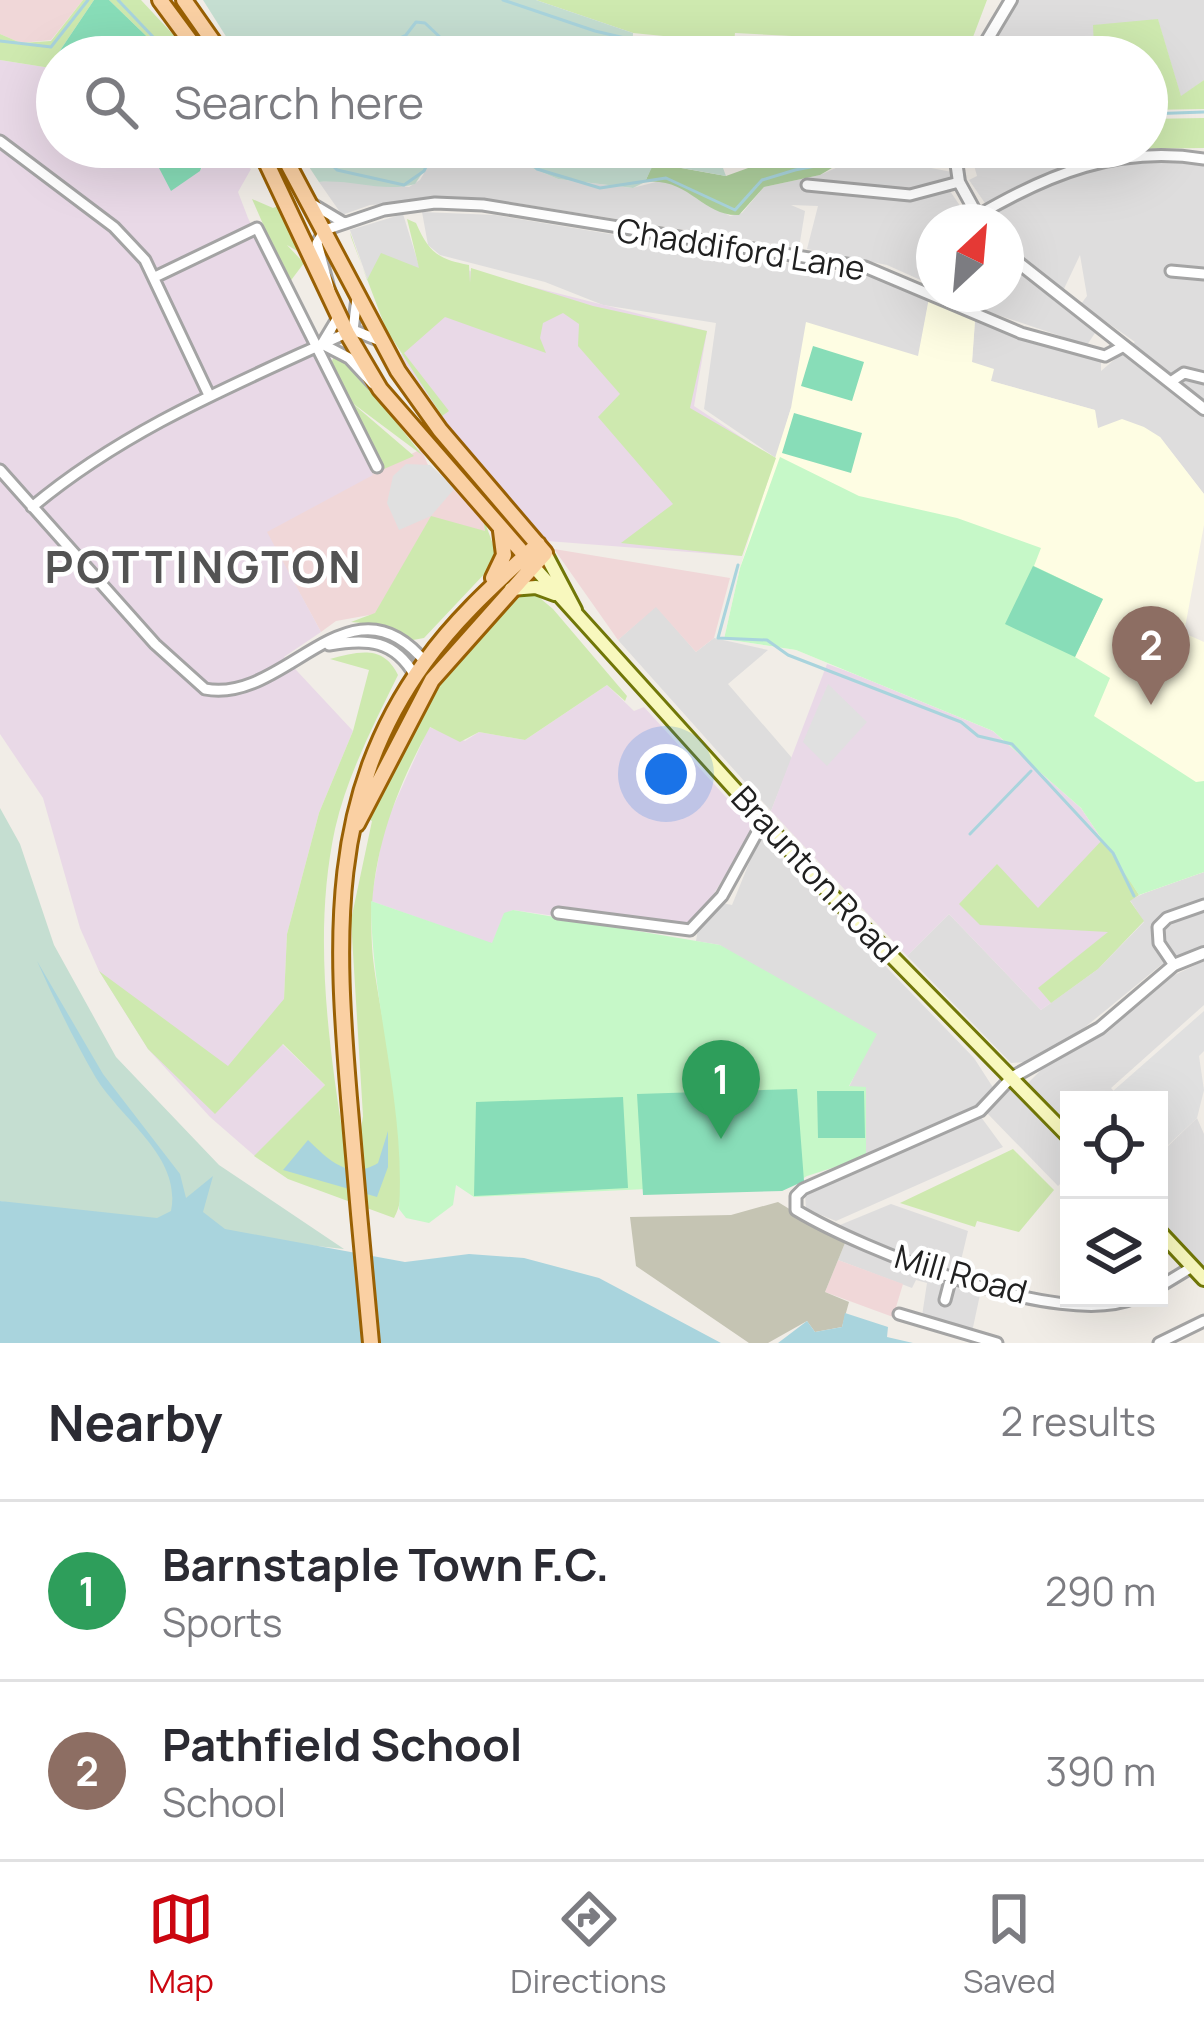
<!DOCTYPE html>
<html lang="en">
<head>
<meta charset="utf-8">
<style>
	body { margin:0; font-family:Manrope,sans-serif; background:#f7f7f7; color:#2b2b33 }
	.controls { position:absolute; right:36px; bottom:36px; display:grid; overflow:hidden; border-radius:0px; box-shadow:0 12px 48px #0002 }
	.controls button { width:108px; height:108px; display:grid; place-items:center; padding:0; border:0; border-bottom:3px solid #e1e1e2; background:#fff; color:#2b2b33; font:60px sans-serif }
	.compass { position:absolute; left:916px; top:204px; width:108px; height:108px; border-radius:50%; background:#fff; box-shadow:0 12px 48px #0002; rotate:26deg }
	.you { position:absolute; left:666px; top:774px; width:42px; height:42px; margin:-30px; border:9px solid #fff; border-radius:50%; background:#1a73e8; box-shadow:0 0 0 18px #1a73e833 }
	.badge { display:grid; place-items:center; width:78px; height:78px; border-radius:50%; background:#cb0610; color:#fff; font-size:39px; font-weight:700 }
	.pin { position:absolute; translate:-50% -99px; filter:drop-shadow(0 3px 6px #0008) }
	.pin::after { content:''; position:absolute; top:63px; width:42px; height:36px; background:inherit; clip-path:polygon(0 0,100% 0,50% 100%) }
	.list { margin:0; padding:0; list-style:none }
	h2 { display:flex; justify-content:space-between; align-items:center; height:156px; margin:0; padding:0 48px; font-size:51px }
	h2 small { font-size:39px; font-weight:400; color:#7c7c81 }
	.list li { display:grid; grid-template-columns:78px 1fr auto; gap:36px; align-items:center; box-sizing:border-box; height:180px; padding:0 48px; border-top:3px solid #e1e1e2 }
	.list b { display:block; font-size:45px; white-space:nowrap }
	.list p { margin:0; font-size:39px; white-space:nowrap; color:#7c7c81 }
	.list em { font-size:39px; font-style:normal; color:#7c7c81 }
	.icon { flex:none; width:66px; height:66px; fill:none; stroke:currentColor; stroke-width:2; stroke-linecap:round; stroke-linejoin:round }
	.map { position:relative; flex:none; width:1204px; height:1343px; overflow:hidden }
	.search { position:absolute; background:#fff; box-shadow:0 12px 48px #0002; left:36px; right:36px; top:36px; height:132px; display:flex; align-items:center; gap:30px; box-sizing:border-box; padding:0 42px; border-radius:66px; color:#7c7c81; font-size:45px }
	.sheet { height:516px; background:#fff }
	nav { display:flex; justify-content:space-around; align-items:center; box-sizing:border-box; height:168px; border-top:3px solid #e1e1e2; background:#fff; font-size:33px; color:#7c7c81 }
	nav a { display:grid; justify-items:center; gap:6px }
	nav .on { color:#cb0610 }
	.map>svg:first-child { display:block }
	.residential { fill:#dedddd }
	.commercial { fill:#f0d7d8 }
	.industrial { fill:#e9d9e7 }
	.education { fill:#fefde3 }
	.construction { fill:#c5c4b3 }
	.grass { fill:#cee9af }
	.forest { fill:#aecf9d }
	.wetland { fill:#c5ded1 }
	.park { fill:#c6f8c8 }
	.pitch { fill:#88ddb8 }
	.parking { fill:#e0e0e0 }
	.water { fill:#a9d4dd }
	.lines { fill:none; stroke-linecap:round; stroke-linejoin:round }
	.stream { stroke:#a9d4dd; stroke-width:3 }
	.minor-casing { stroke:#a4a4a4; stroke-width:15 }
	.tertiary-casing { stroke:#a4a4a4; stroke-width:16 }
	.secondary-casing { stroke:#717708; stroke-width:18 }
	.primary-casing { stroke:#996004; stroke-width:20 }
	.minor { stroke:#fff; stroke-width:9 }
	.tertiary { stroke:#fff; stroke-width:10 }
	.secondary { stroke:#f8f8be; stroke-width:12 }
	.primary { stroke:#fad0a3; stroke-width:14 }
	.labels { text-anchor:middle; stroke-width:9; stroke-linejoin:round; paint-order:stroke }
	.street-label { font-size:33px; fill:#202020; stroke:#fff }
	.district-label { font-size:45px; font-weight:bold; letter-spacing:3px; fill:#535353; stroke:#fff }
</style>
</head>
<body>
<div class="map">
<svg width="1204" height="1343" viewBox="0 0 1204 1343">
	<rect width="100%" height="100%" fill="#f1ede7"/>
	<path class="residential" d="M1015 0H1204V80L1181 97 1158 20 1094 47 1059 50V57H983Z
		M958 147H1063L1079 174 1151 160 1204 165V494L1160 437 1097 428 1095 410 991 381 972 362 975 321 1101 362V371L1135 342 1081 304 1087 296 1080 255 1062 293 1012 253 1006 222H998L969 180 977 176 970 151 959 154Z
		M439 148 451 164 518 162 558 179 632 188 668 179 730 216 742 213 764 187 820 175 854 160 894 161 952 172 950 191 971 222H934V286L887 265 807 249 818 206 791 205 805 211 799 248 484 198 370 205 342 215 319 182 351 179 409 187 420 180Z
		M422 212 495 215 878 278 929 298 919 356 791 408 776 458 704 409 716 323 603 305 545 282 440 255 428 245Z
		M403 214 420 269 368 281 350 230Z
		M1018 270 1087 323 1095 333 1087 345 977 308 976 299 1006 294Z
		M656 606 696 652 714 638 768 650 728 684 792 758 771 811 618 640Z
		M760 836 974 1058 994 1089 979 1105 866 1157V1087H849L857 1070 720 945 696 941 698 929 722 903 732 905Z
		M1204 872V946L1161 965 1073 1037 1025 1062 1011 1063 907 956 949 914 1041 1010 1098 969 1144 922 1130 900 1180 876Z
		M1204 961V1005L1111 1088 1122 1100H1069V1127L1027 1084 1043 1068 1108 1032 1166 979Z
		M1012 1088 1069 1147V1175L1058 1186 986 1112Z
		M981 1117 1003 1147 836 1221 806 1209 805 1194Z
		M1197 1118 1204 1134V1270L1159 1223V1140L1167 1147Z
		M891 1204 968 1231 958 1273 841 1230 840 1225Z
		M845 1243 981 1290 972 1332 922 1316 927 1283 916 1280 912 1288 838 1260Z"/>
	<path class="commercial" d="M0 0H83L51 40 21 43 0 34Z
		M315 364 373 474 421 449 428 465 483 517 486 532 431 517 375 614 336 621 321 632 266 532Z
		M554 549 730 578 714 638 696 652 656 607 618 640Z
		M838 1260 903 1284 893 1317 825 1292Z"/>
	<path class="industrial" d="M0 60 57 69V147H148L155 164 200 171 214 147 251 169 238 192 248 218 373 475 267 532 321 632 284 657 353 731 319 813 287 934 282 1044 325 1085 256 1157 210 1117 148 1049 99 971 80 928 43 798 0 734Z
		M466 270 707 331 694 406 753 445 741 556 547 541 452 430 400 356Z
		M827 664 943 706 993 731 1039 766 1081 808 1126 867 1139 895 1130 901 1144 921 1098 969 1041 1010 949 914 907 956 771 811Z
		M607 685 634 711 644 707 754 828 701 915 685 927 558 908 555 916 513 910 504 914 492 944 371 901 384 827 429 727 465 741 479 732 525 740Z"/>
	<path class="education" d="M929 298 975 321 972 362 994 369 991 381 1095 410 1098 428 1122 419 1144 427 1160 437 1204 494V525L1184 633 1204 642V872L1139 895 1081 808 993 731 796 650 724 639 740 568 791 408 806 322 918 356Z"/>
	<path class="construction" d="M778 1202 845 1243 825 1292 849 1302 842 1327 815 1332 807 1321 768 1343H749L636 1266 630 1217 731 1215Z"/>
	<path class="grass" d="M83 0H94L57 55V69L0 60V34L21 43 51 41Z
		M109 0H141L194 57H168Z
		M536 0H987L970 45 735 33 734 43 633 33Z
		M1158 19 1181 96 1204 80V109L1147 110V57H1059L1058 50 1094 47 1093 25Z
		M1204 118V148L1130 149 1147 147V119Z
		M252 199 273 208 283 204 299 252 287 245 304 263 289 283Z
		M407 219 416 223C429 252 437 259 469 265L470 283 471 268 593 306 707 331 690 408 776 458 742 556 621 543 673 504 598 417 620 394 578 346 579 324 563 313 543 323 540 338 546 353 445 317 404 353 449 411 442 416 386 329 351 237 350 232 367 280 381 253 419 268Z
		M334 356 348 361 422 455 351 402 414 456 384 469 330 366Z
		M431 516 485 531 483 517 495 550 489 569 424 638 413 640 385 625 351 622 375 613Z
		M529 589 553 609 627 696 625 701 607 685 525 740 479 732 460 742 430 727C392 796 367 866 372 946 375 1007 422 1169 394 1218L288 1179 254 1156 325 1085 283 1044 215 1114 148 1049 99 971 228 1066 284 999 287 934 319 813 353 731 369 670 330 659C358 652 383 644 398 675 374 724 347 776 335 829 313 931 328 1041 344 1142H359L363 1116 351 920 372 821 366 818 426 695 513 593Z
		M1104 838 1139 895 1130 901 1144 921 1098 969 1051 1003 1038 988 1108 932 980 925 959 904 997 864 1038 908Z
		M1013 1149 1054 1190 1019 1232 977 1221 975 1227 900 1203Z"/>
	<path class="forest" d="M790 153 793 162 818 159 837 165 820 175 764 187 739 215C703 217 689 177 645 182L653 163 726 176Z"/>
	<path class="wetland" d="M203 0H536L633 33 632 57H239Z
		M296 147H715L726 176 654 163 645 182 633 188 558 179 518 162 451 164 439 148 415 184C383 193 352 179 319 182Z
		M0 808 20 844 54 945 116 1057 219 1165 344 1249 224 1236 538 1284 13 1204 0 1201Z"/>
	<path class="park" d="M780 457 859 496 957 518 1041 548 1034 566 1103 599 1075 657 1110 678 1094 716 1196 782 1204 781V872L1139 895 1081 808 993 731 796 650 724 639 740 568Z
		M371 901 492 943 504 913 513 910 720 945 877 1034 849 1086 866 1087V1157L807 1176 782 1191 776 1183 474 1197 456 1185 453 1205 429 1223 406 1218 399 1209C406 1105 371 1004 371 901Z"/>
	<path class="pitch" d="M94 0H109L168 57 57 55Z
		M148 147H209L200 171 171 191Z
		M813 346 864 362 852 401 801 386Z
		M794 413 862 433 851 473 782 453Z
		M1033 566 1103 599 1075 657 1005 624Z
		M797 1089 804 1181 782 1191 643 1195 637 1094Z
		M817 1091H864L865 1138H818Z
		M623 1097 628 1188 474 1196 476 1102Z"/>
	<path class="parking" d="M406 464 430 465 455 488 431 516 399 530 387 503 393 476Z
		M828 684 867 722 827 766 803 742Z
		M1204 1011V1051L1199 1056 1204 1090 1197 1118 1166 1147 1159 1140V1100H1122L1113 1091Z"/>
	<path class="water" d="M37 961 103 1074 180 1174 186 1198 213 1176 203 1212 225 1229 405 1262 469 1254 524 1258 599 1278 721 1343H0V1201L157 1218 171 1211C182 1157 122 1120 96 1078 74 1040 55 1001 37 961Z
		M388 1131V1167L377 1197 283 1170 308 1140C329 1160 349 1181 378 1163Z
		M845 1313 888 1327 887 1337 913 1343H778L807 1321 815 1332 842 1327Z"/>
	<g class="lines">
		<path class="stream" d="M118 0 156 40 170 45 173 57
			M503 0 595 31 676 50 952 55
			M0 41 51 47 88 0
			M338 57H350
			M388 57 382 47 406 35 416 22 425 23 442 39V57
			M479 57H495
			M1147 114 1204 112
			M233 147 259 162
			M315 147 337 170 404 185 424 171 436 147
			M516 147 537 169 600 188 666 178 735 210 762 180 795 170 866 156 941 166 989 147
			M738 565 718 638 767 640 788 655 961 722 978 736 1012 744 1113 853 1134 896
			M970 834 1031 771"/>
		<defs>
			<path id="minor" d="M0 141 114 227 145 260 209 395
				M807 185 910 195 959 182
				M314 205 344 223
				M977 216C1048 174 1119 145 1204 159
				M1171 271 1204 274
				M155 277 257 228 377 467
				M330 292 317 243 325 230 384 210 435 203 483 205 865 267 1021 333 1105 356 1124 346
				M337 319 322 344 349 358 373 384
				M353 330 357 298
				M1172 381 1184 373 1204 378
				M0 470 155 644 205 689C286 705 350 569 426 663
				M32 507C129 426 239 383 353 330L378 340
				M329 645C367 638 395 640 415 676
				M558 913 690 930 722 896 764 820
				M1174 965 1159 943 1158 927 1167 918 1204 905
				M1011 1078 980 1111 803 1189 796 1196V1210C862 1250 1062 1330 1135 1298
				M1159 1287 1192 1267
				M945 1300 951 1277
				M899 1314 997 1343
				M1159 1343 1204 1321"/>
			<path id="tertiary" d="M977 57 1011 0
				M954 147 959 182 981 222
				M1006 253 1204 409
				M1011 1078 1100 1028 1174 965 1204 953"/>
			<path id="secondary" d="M545 553 575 610
				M532 565 817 880 1069 1137
				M511 589 536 587 555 594
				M1159 1231 1204 1279"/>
			<path id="primary" d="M160 0 202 57
				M184 0 224 57
				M259 147 347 333 380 389 529 560
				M279 147 398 371 440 430 545 553 432 680 357 824
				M493 578 504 555 501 531
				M371 1343C363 1261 356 1180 349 1098 336 941 327 797 425 662 457 617 497 582 538 544"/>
		</defs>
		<use href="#minor" class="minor-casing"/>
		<use href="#tertiary" class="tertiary-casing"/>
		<use href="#secondary" class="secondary-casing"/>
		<use href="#primary" class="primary-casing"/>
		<use href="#minor" class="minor"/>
		<use href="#tertiary" class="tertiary"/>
		<use href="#secondary" class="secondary"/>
		<use href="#primary" class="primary"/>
	</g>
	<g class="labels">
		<g class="street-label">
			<text transform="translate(741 249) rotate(9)" y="12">Chaddiford Lane</text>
			<text transform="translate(815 874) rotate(47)" y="12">Braunton Road</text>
			<text transform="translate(961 1274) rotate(16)" y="12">Mill Road</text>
		</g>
		<g class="district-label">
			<text x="204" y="583">POTTINGTON</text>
		</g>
	</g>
</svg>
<div class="controls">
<button><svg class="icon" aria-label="locate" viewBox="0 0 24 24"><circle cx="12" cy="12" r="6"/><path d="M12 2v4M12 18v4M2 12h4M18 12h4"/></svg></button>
<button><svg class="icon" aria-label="layers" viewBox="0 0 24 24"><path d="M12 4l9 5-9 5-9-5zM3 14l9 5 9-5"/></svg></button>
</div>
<svg class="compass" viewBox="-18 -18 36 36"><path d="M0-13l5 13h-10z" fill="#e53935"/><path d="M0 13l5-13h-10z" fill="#7c7c81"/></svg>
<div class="you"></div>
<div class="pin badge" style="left:721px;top:1139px;background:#2e9e5b">1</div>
<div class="pin badge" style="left:1151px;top:705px;background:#8d6e63">2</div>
<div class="search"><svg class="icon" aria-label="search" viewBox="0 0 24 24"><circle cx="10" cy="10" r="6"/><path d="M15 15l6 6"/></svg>Search here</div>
</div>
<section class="sheet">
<h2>Nearby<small>2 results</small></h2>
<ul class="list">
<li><span class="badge" style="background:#2e9e5b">1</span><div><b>Barnstaple Town F.C.</b><p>Sports</p></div><em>290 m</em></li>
<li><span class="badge" style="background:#8d6e63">2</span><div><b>Pathfield School</b><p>School</p></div><em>390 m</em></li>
</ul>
</section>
<nav>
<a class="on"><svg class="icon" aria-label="map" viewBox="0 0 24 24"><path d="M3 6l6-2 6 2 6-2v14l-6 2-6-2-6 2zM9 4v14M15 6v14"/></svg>Map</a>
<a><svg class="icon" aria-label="directions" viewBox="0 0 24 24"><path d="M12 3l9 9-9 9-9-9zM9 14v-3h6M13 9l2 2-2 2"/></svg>Directions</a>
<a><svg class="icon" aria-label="saved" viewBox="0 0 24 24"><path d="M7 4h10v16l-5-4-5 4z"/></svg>Saved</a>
</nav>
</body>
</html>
